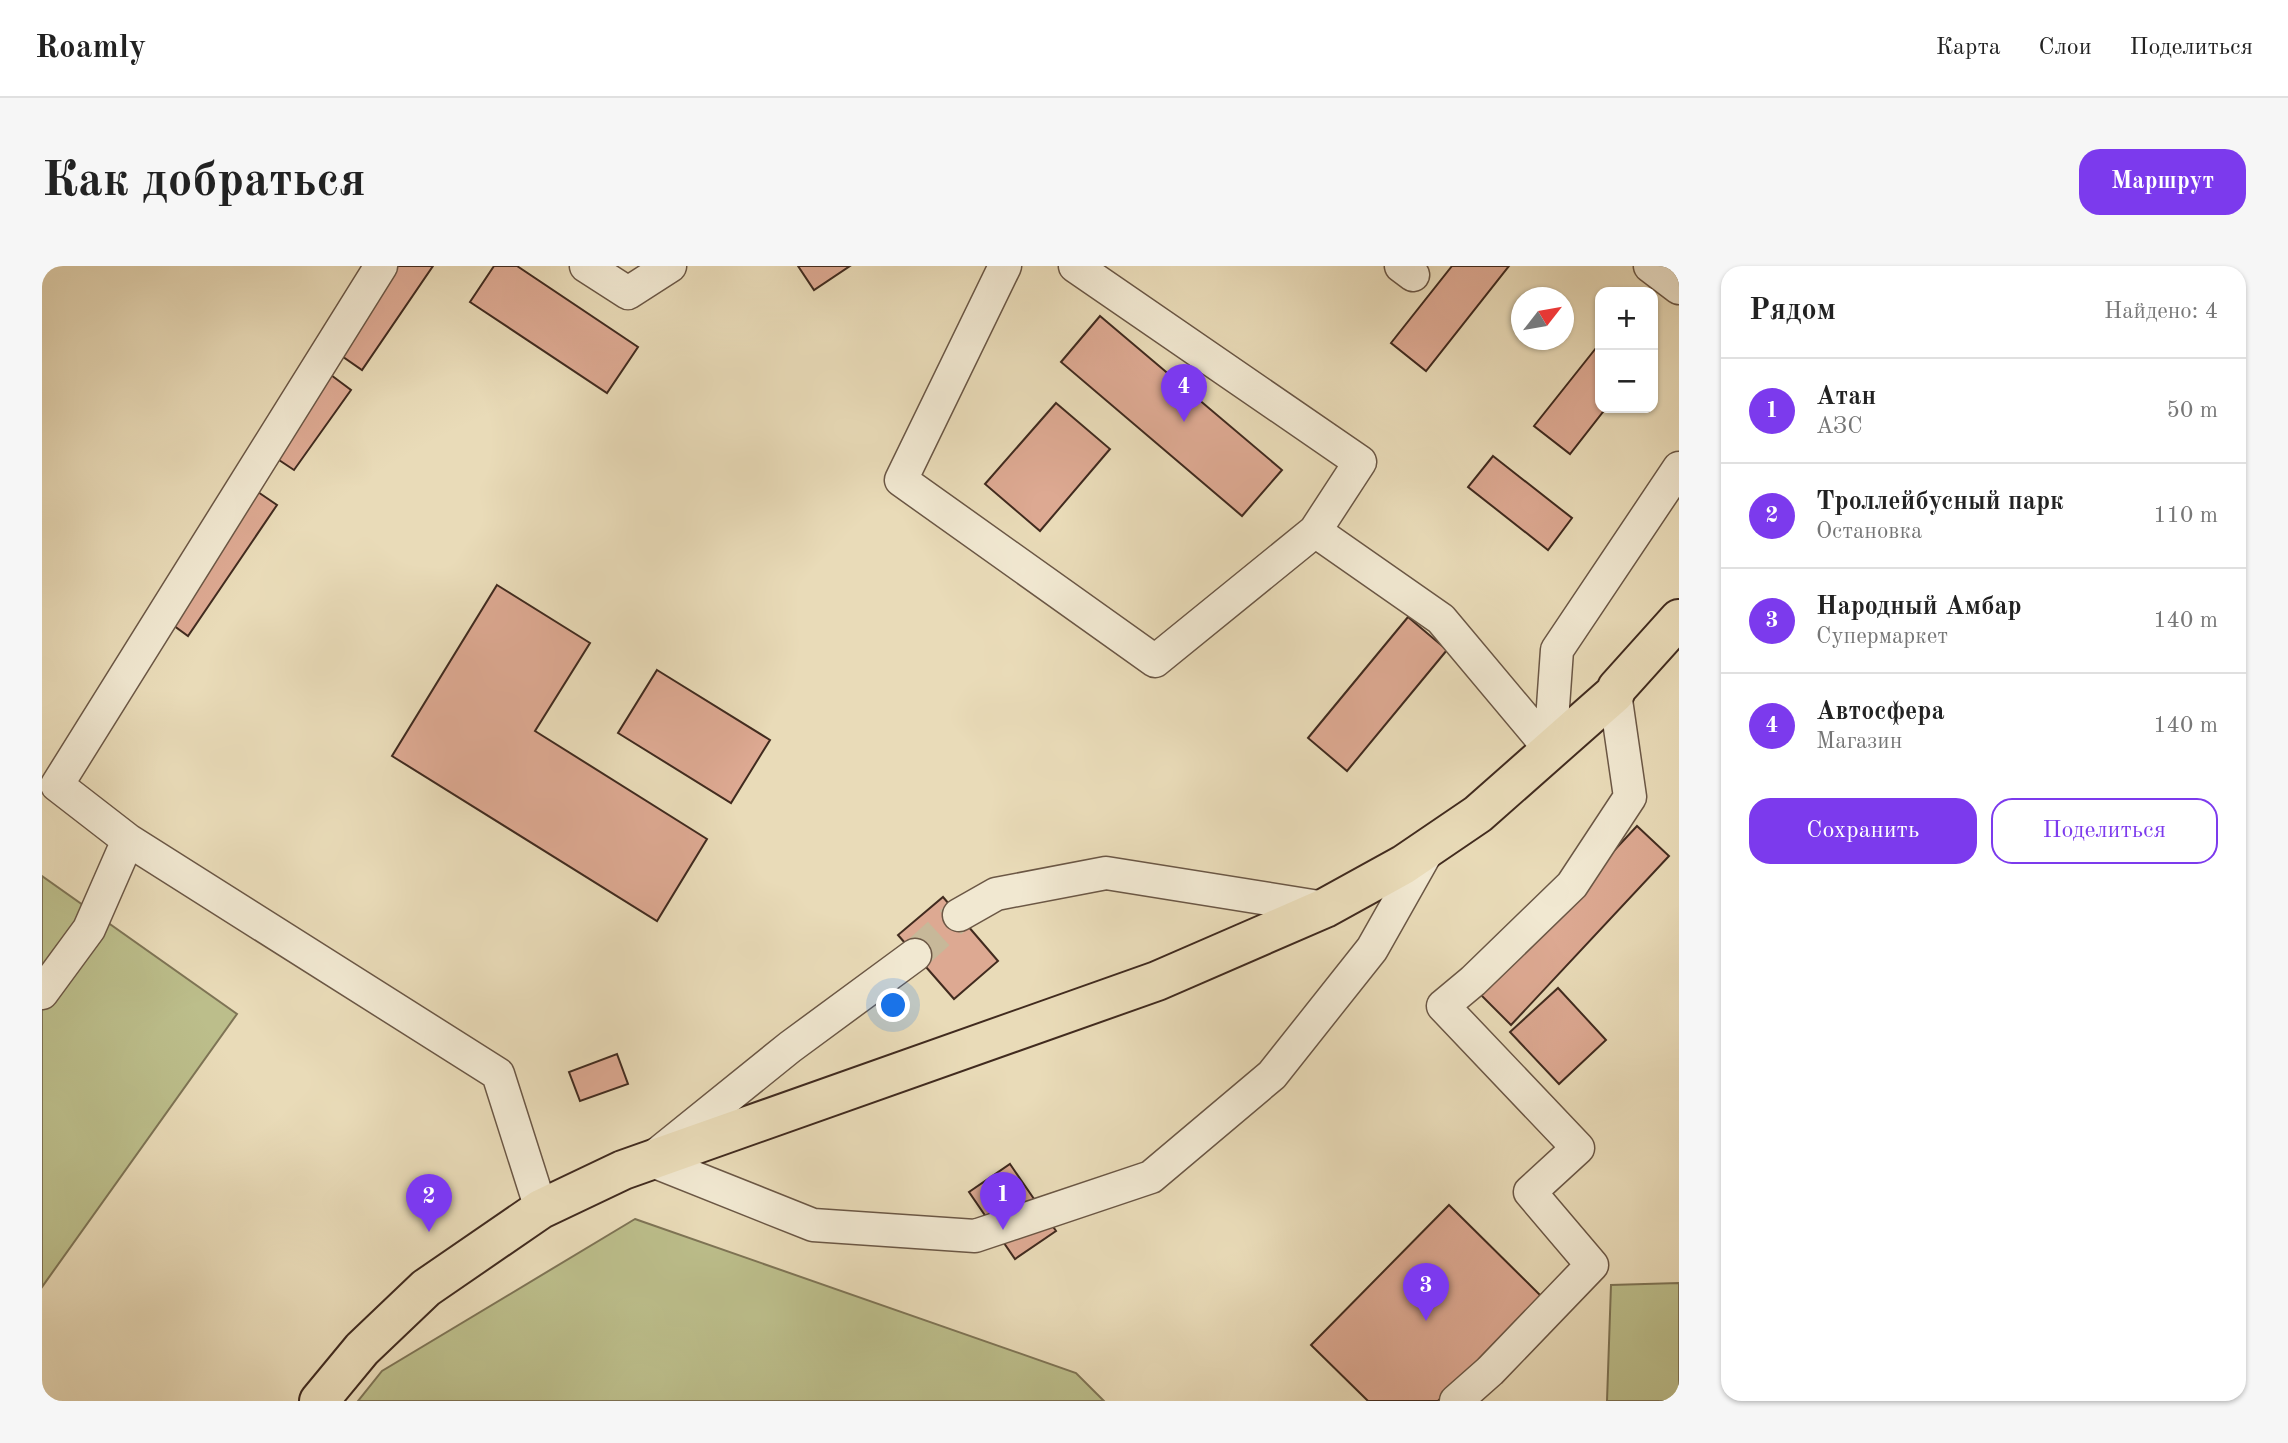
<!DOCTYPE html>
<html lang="ru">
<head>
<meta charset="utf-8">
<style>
	body { margin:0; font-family:"Old Standard TT",serif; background:#f6f6f6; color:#222 }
	.controls { position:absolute; right:21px; top:21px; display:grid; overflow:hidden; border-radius:14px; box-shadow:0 2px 5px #0004 }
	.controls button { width:63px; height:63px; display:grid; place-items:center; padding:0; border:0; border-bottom:2px solid #e0e0e0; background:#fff; color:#222; font:35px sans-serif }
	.compass { position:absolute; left:1469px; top:21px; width:63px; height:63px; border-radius:50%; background:#fff; box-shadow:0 2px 5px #0004; rotate:59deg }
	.you { position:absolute; left:852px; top:740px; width:24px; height:24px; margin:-18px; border:5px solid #fff; border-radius:50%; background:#1a73e8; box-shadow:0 0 0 10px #1a73e833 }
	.badge { display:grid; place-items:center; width:46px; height:46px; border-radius:50%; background:#7c3aed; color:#fff; font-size:23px; font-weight:700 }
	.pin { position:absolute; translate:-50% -58px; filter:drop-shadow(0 2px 4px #0008) }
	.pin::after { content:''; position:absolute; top:37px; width:24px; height:21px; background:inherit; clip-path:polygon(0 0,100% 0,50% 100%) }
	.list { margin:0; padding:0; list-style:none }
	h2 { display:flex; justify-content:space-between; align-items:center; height:91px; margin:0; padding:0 28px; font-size:30px }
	h2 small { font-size:23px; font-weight:400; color:#767676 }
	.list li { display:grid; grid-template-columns:46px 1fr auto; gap:21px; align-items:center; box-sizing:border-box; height:105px; padding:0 28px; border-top:2px solid #e0e0e0 }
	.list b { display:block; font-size:26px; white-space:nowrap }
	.list p { margin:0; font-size:23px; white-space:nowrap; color:#767676 }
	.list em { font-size:23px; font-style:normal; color:#767676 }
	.actions { display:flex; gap:14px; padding:21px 28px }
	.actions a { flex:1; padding:16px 0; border:2px solid #7c3aed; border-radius:21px; text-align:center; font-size:24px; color:#7c3aed }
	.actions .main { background:#7c3aed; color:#fff }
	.map { position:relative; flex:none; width:1637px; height:1135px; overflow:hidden; border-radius:21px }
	header { display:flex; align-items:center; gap:42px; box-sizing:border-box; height:98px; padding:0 35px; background:#fff; border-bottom:2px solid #e0e0e0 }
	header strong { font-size:33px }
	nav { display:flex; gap:38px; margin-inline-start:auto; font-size:24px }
	.intro { display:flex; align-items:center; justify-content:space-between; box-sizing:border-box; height:168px; padding:0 42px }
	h1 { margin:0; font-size:49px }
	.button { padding:18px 32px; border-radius:21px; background:#7c3aed; color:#fff; font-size:24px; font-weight:700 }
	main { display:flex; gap:42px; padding:0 42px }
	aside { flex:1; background:#fff; border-radius:21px; box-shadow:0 2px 5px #0004 }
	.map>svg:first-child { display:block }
	.green { fill:#bcbe8b; stroke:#7e7455; stroke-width:2 }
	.building { fill:#dda992; stroke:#412b1f; stroke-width:2 }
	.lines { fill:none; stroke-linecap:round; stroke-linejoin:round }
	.minor-tunnel { stroke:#c7b899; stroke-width:32; stroke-dasharray:32 16; stroke-linecap:butt }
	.minor-casing { stroke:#6b5745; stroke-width:35 }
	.highway-casing { stroke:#412b1f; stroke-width:42 }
	.minor { stroke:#f1e8d1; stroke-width:32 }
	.highway { stroke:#e9dbb8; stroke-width:38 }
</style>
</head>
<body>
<header>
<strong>Roamly</strong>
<nav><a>Карта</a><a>Слои</a><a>Поделиться</a></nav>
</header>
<div class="intro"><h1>Как добраться</h1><a class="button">Маршрут</a></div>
<main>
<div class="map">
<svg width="1637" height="1135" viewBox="0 0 1637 1135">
	<rect width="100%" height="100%" fill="#e9dbb8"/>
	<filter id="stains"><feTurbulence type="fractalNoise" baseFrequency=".00286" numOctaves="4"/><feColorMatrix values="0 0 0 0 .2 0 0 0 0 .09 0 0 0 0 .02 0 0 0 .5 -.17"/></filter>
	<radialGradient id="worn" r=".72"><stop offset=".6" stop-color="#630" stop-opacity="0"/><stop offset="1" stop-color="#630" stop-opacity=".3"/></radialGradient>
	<path class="green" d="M0 610 195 748 0 1021Z
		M593 953 1034 1107 1062 1135H316L340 1105Z
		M1637 1017V1135H1565L1569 1019Z"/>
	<path class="building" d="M353 0H391L320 104 294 86Z
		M452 0H475L596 81 565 127 428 36Z
		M756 0H808L772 24Z
		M1410 0H1467L1384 105 1349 77Z
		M1058 50 1240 204 1200 250 1019 96Z
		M1558 77V142H1564L1528 188 1492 160Z
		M289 109 309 124 252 204 231 190Z
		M1014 137 1068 183 998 265 943 218Z
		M1451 190 1530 252 1506 284 1426 221Z
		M213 224 235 239 146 370 124 354Z
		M455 319 548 377 493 465 665 573 615 655 350 490Z
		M1366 351 1405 384 1305 505 1266 472Z
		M615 404 728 474 689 537 576 467Z
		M1595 560 1627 590 1469 759 1438 728Z
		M901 631 956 695 912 733 856 669Z
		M1516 722 1564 774 1517 818 1468 766Z
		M575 788 586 818 538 835 527 806Z
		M968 898 1014 965 973 993 927 926Z
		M1407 939 1499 1030 1396 1135H1326L1269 1079Z"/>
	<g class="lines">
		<path class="minor-tunnel" d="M873 689 917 649"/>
		<defs>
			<path id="minor" d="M544 0 586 27 628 0
				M963 0 859 214 1113 395 1273 265 1318 196 1033 0
				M1359 0 1371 9
				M1608 0 1637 22
				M1273 265 1399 353 1508 483
				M1508 483 1515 384 1637 202
				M86 574 15 519 339 0
				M917 649 954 628 1064 607 1283 642
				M873 689 748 781 608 894 771 959 933 970 1109 911 1230 809 1330 683 1387 582
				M0 727 47 663 86 574 456 808 499 943
				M1414 1135 1448 1105 1550 999 1488 926 1536 882 1401 740 1431 715 1530 619 1588 531 1573 427"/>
			<path id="highway" d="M277 1135 320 1083 384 1022 499 943 581 904 1115 715 1283 642 1361 599 1436 548 1573 427 1575 422 1637 353"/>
		</defs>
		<use href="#minor" class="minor-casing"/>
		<use href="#highway" class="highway-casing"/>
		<use href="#minor" class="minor"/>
		<use href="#highway" class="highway"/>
	</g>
	<rect width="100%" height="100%" filter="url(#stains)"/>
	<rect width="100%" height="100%" fill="url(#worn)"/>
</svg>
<div class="controls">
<button>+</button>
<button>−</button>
</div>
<svg class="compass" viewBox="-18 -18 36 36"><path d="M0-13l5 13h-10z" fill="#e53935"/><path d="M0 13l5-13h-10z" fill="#767676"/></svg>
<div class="you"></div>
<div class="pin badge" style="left:961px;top:964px">1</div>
<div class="pin badge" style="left:387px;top:966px">2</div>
<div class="pin badge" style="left:1384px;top:1055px">3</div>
<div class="pin badge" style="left:1142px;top:156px">4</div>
</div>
<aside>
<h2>Рядом<small>Найдено: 4</small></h2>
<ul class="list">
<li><span class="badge">1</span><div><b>Атан</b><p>АЗС</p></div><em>50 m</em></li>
<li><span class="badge">2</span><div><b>Троллейбусный парк</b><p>Остановка</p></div><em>110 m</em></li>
<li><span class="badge">3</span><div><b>Народный Амбар</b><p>Супермаркет</p></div><em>140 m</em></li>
<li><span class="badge">4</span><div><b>Автосфера</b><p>Магазин</p></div><em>140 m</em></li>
</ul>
<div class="actions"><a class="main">Сохранить</a><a>Поделиться</a></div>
</aside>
</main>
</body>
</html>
